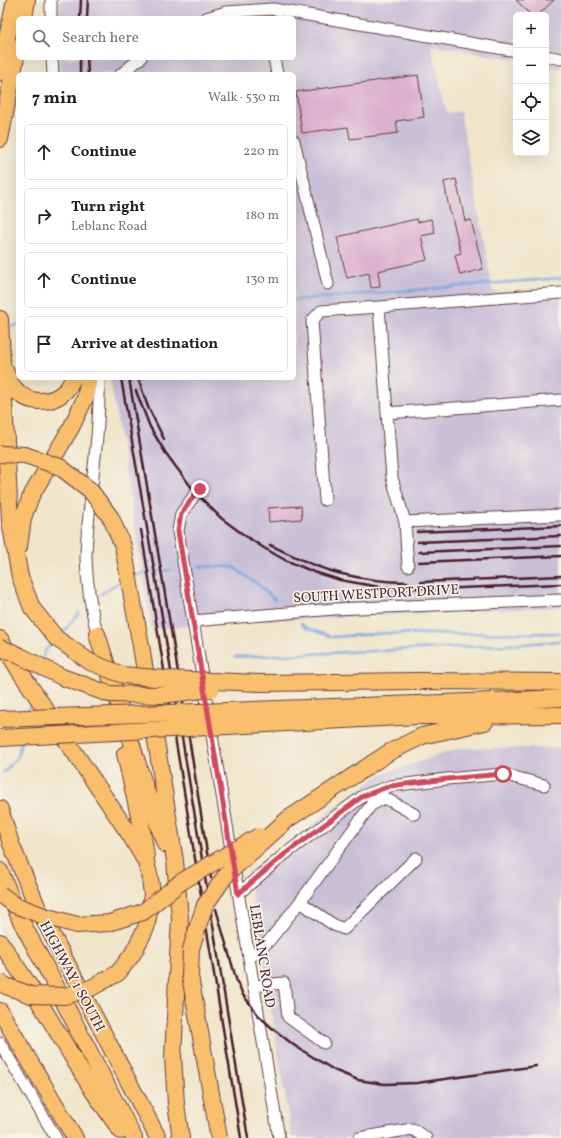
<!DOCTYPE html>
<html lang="en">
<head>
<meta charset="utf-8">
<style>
	body { margin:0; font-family:Vollkorn,serif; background:#f6f6f6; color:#202124 }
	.controls { position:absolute; right:12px; top:12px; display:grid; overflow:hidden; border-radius:6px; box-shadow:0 4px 16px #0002 }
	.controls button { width:36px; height:36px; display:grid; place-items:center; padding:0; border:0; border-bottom:1px solid #e0e0e0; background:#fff; color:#202124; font:20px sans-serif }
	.stop { position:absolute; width:12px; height:12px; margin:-9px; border:3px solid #d1495b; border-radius:50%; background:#fff }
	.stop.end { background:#d1495b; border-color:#fff; box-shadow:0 1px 4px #0008 }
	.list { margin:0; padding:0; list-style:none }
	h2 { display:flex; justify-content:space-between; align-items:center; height:52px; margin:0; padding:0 16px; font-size:17px }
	h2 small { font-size:13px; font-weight:400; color:#757577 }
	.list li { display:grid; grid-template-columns:26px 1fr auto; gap:12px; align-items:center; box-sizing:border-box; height:56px; margin:0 8px 8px; padding:0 8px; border:1px solid #e0e0e0; border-radius:6px }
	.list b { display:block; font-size:15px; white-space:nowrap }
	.list p { margin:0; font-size:13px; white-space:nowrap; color:#757577 }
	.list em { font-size:13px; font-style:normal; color:#757577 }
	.icon { flex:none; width:22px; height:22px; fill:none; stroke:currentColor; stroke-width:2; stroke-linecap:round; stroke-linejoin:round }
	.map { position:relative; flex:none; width:561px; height:1138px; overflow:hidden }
	.search { position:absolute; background:#fff; box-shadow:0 4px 16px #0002; left:16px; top:16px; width:280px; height:44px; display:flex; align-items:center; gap:10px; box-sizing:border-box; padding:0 14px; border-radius:6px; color:#757577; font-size:15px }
	.panel { position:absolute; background:#fff; box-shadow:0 4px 16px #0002; left:16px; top:72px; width:280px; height:308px; border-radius:6px }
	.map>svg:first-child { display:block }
	.industrial { fill:#c9bfd7 }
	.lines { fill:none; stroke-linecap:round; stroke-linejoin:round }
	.stream { stroke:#72a4de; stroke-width:2.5 }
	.building { fill:#dcb1cd }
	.minor-casing { stroke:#633d43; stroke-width:13 }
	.highway-casing { stroke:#633d43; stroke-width:18 }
	.minor { stroke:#fff; stroke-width:11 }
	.highway { stroke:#f9bf6c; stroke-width:16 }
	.rail { stroke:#4a1f2b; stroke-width:2.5 }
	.highway-bridge-casing { stroke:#633d43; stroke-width:18; stroke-linecap:butt }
	.highway-bridge { stroke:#f9bf6c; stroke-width:16 }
	.route { stroke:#d1495b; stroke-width:5 }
	.labels { text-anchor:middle; stroke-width:3.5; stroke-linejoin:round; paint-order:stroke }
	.street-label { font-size:14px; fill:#4a1f2b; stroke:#f7f3e8 }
</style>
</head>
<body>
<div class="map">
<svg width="561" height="1138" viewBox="0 0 561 1138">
	<rect width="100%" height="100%" fill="#f7f3e8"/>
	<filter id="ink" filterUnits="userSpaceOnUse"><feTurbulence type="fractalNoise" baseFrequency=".025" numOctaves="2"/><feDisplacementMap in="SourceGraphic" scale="8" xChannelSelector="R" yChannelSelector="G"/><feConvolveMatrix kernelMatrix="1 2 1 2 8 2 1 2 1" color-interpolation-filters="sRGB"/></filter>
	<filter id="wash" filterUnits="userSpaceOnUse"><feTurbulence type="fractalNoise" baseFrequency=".012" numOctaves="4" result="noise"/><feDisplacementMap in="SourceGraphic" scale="16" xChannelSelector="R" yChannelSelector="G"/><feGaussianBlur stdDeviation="0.9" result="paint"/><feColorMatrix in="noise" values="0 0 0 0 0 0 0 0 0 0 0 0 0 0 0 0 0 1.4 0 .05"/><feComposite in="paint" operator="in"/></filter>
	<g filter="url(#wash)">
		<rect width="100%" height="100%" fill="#f0e5c9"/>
		<path class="industrial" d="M59 0H561V69L546 66V15H516V60L431 45 447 113 460 111 493 292 561 288V607L250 621 152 629 110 378H294V74H60L59 58H294V18H59Z
			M460 748H561V1138H292L248 872 380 775Z"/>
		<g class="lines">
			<path class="stream" d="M294 300 561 278
				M12 326 18 325
				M199 566 233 567 260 586 275 600
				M135 576 144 573 171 570
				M101 594 124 579
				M301 624 306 628 332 637 390 633 441 634 561 633
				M61 635 79 613
				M235 657 506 645 561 641
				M42 661 45 651 53 642
				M37 681 39 672
				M28 712 30 705
				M4 772 18 756 21 742"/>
		</g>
		<g id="blocks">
			<path class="building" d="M516 0H554L538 15H531Z
				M418 75 424 117 396 121 398 133 350 139 348 127 302 133 296 92Z
				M456 179 465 221 471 220 483 269 460 275 455 255 461 253 451 213H450L444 182Z
				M417 219 418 222 431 219 435 233 421 236 427 260 378 271 380 287 371 288 369 273 347 278 337 237Z
				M301 506 302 519 269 522 268 508Z"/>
		</g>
	</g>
	<g filter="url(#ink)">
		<use href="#blocks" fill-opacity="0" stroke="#633d43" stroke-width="1"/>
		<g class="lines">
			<defs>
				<path id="minor" d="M51 18V0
					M206 18 226 12 273 9 516 51
					M546 56 561 59
					M52 58 53 74
					M274 58 277 74
					M121 74 141 58
					M294 141 328 284
					M387 413 561 400
					M200 489 196 493 181 514 178 531 279 1138
					M325 500 312 321 321 311 379 307
					M405 522 561 515
					M408 566 405 522 392 478 379 307 561 293
					M193 621 334 609 561 600
					M97 634C91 609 87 585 86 559 86 534 90 509 92 485 96 449 100 414 99 378
					M238 894 285 854 363 796 390 786 447 779 503 774 544 785
					M300 902 334 925 344 929 416 858
					M249 958 269 941 300 902 371 805 385 798 414 814
					M253 986 284 983 288 1017 324 1043
					M0 1043 56 1138
					M359 1138 412 1129 426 1138"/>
				<path id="highway" d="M24 18 27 0
					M0 72 15 0
					M0 139 18 47
					M0 319 10 521 20 577
					M5 370C7 376 10 384 15 389 28 405 53 405 67 389 70 386 71 382 73 378
					M19 547 23 518 31 496 72 426 85 398 89 378
					M97 634 146 790 165 844
					M0 639 19 670 130 835 146 862 150 878 152 895 146 928 132 955
					M142 652 175 861 180 918 173 1057 176 1104 181 1138
					M260 683 417 681 561 682
					M418 704 561 698
					M419 716 561 715
					M422 736 485 722
					M125 754 142 829 146 857
					M0 809 11 844 37 906 158 1138
					M0 871 20 919 51 977 134 1138
					M0 942 31 988 93 1091 121 1131
					M0 1011 75 1138"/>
			</defs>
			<use href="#minor" class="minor-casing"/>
			<use href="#highway" class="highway-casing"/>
			<use href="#minor" class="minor"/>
			<use href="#highway" class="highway"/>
			<path class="rail" d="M80 18 81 0
				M87 18 88 0
				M80 58V74
				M87 58 88 74
				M121 378 156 580 248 1138
				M129 378 190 744 211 878
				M138 378 148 407 164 439
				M136 391 150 427 165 452 176 467 196 493 221 518 244 535 264 548 285 560 314 572 340 580 385 588H461L561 584
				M141 530 241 1138
				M417 532 561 526
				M418 542 561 536
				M270 545C293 556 317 568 342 574 363 579 385 582 407 582
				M419 552 561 546
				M419 562 561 556
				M421 582 561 576
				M216 909 237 982 243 995 250 1004 258 1015 272 1028 295 1046 334 1070 358 1080 384 1084 417 1083 536 1066"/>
			<defs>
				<path id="highway-bridge" d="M0 454 25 455 60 467 90 490 111 518 123 546 142 652
					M20 577 32 608 56 638 90 662 123 675 166 679 260 683
					M0 648 12 652 62 677 109 694 162 695 211 689
					M0 719 418 704
					M0 738 419 716
					M0 894 15 905 44 916 77 925 109 923 143 912 181 882 259 836
					M0 982 6 986 31 995 65 996 91 988 118 973 132 955
					M219 1138 190 976 191 949 198 926 205 905 226 875 288 819 388 753 422 736"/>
			</defs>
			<use href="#highway-bridge" class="highway-bridge-casing"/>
			<use href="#highway-bridge" class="highway-bridge"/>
		</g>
	</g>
	<g class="lines" filter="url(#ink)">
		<path class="route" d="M200 489 196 493 181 514 178 531 238 894 285 854 363 796 390 786 447 779 503 774"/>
	</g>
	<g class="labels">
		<g class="street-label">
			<text transform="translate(376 593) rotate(-3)" y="5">SOUTH WESTPORT DRIVE</text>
			<text transform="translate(263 956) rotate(81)" y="5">LEBLANC ROAD</text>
			<text transform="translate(73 976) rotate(62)" y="5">HIGHWAY 1 SOUTH</text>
		</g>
	</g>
</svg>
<div class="controls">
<button>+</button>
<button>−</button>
<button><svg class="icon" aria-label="locate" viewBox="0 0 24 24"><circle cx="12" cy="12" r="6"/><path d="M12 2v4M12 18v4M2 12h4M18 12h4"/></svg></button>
<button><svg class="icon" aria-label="layers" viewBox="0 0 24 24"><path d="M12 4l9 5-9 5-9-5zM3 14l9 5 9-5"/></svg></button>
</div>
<div class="stop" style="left:503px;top:774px"></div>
<div class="stop end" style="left:200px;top:489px"></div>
<div class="search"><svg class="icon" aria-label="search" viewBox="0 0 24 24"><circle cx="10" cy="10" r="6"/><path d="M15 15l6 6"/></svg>Search here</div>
<section class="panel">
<h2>7 min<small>Walk · 530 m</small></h2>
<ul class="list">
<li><svg class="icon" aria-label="ahead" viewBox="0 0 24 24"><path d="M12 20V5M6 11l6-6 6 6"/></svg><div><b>Continue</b></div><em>220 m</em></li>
<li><svg class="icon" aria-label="right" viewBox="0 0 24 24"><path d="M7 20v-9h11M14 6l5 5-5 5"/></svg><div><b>Turn right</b><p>Leblanc Road</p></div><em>180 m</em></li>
<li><svg class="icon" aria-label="ahead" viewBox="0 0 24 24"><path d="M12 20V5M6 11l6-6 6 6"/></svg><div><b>Continue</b></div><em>130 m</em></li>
<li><svg class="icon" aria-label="arrive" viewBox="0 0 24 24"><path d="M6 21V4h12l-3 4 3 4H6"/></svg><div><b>Arrive at destination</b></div></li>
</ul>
</section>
</div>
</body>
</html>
